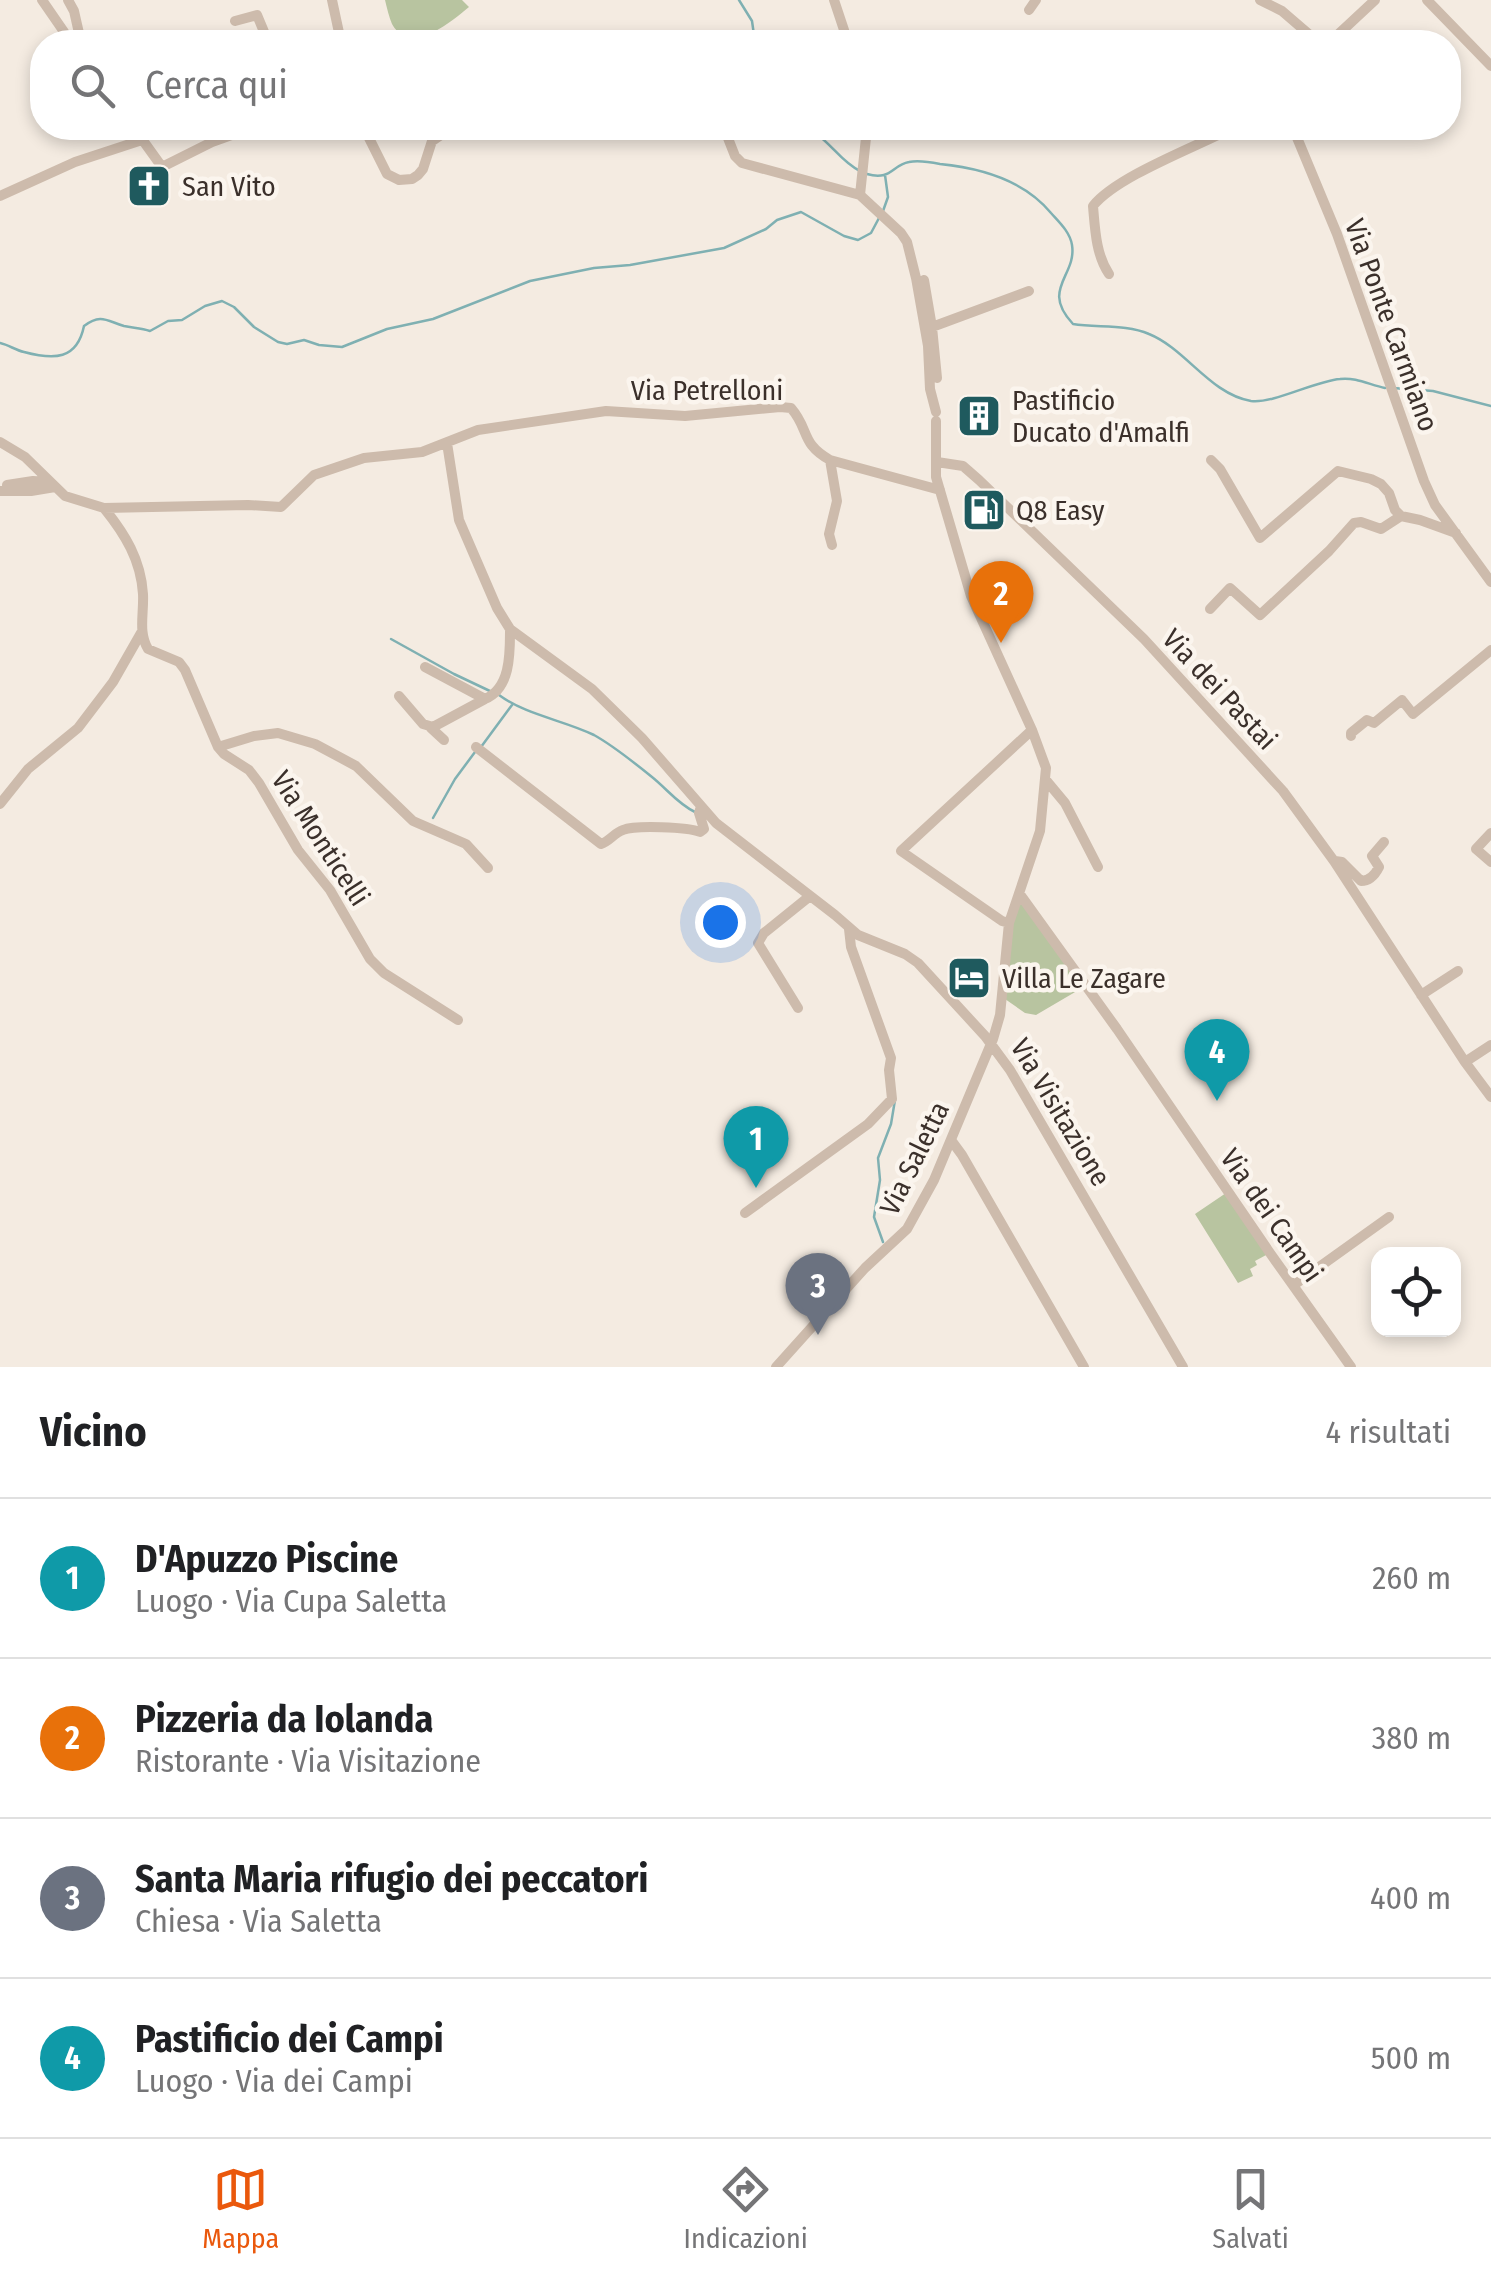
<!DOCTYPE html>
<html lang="it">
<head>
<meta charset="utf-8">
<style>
	body { margin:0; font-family:"Fira Sans Condensed",sans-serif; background:#f2f2f2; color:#202124 }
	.controls { position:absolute; right:30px; bottom:30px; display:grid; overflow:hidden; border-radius:20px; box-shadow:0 5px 15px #0003 }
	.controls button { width:90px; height:90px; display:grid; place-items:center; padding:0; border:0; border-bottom:2px solid #e0e0e0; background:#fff; color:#202124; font:50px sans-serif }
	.you { position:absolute; left:720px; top:922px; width:35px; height:35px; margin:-25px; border:8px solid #fff; border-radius:50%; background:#1a73e8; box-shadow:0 0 0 15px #1a73e833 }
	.badge { display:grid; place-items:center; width:65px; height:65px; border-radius:50%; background:#ea580c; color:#fff; font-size:32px; font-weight:700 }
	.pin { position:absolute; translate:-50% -82px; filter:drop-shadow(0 2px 5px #0008) }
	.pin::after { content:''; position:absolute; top:52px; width:35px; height:30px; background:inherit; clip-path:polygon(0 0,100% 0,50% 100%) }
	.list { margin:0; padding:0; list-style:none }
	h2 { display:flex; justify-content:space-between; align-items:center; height:130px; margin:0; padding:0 40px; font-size:42px }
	h2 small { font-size:32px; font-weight:400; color:#757577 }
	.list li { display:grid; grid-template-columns:65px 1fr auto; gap:30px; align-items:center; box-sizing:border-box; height:160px; padding:0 40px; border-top:2px solid #e0e0e0 }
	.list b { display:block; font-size:38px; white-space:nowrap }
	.list p { margin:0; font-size:32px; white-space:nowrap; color:#757577 }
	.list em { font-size:32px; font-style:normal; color:#757577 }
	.icon { flex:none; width:55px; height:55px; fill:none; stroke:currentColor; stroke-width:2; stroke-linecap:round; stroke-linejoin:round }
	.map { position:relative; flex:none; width:1491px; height:1367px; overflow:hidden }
	.search { position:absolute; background:#fff; box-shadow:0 5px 15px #0003; left:30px; right:30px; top:30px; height:110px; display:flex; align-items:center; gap:25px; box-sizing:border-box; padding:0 35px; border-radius:40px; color:#757577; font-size:38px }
	.sheet { height:770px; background:#fff }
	nav { display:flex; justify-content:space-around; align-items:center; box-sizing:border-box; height:140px; border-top:2px solid #e0e0e0; background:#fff; font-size:28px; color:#757577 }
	nav a { display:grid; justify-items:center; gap:5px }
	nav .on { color:#ea580c }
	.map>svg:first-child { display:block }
	.green { fill:#b8c4a0 }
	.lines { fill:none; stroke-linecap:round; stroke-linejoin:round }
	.stream { stroke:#7fb0b2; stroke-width:2.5 }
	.minor { stroke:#cdbbac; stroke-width:10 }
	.labels { text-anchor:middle; stroke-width:9; stroke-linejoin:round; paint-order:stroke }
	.poi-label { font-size:28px; fill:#3b302b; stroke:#fbf5ee; text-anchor:start }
	.street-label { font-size:28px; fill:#3b302b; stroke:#fbf5ee }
</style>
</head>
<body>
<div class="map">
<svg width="1491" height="1367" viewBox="0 0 1491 1367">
	<rect width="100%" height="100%" fill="#f4ebe1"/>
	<path class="green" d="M385 0H462L469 7C451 22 410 57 392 24 389 17 387 8 385 0Z
		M1020 901 1082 988 1036 1015 1025 1013 1005 999 1012 925Z
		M1226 1193 1268 1254 1255 1261 1257 1265 1250 1269 1253 1276 1238 1283 1195 1214Z"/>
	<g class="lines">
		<path class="stream" d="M739 0 752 21 755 42
			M803 128C828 135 837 160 860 171
			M867 174C891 181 892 165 909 162 919 160 930 162 940 164 980 168 1024 180 1051 213 1059 222 1070 232 1072 245 1077 276 1040 289 1073 324 1097 328 1126 324 1149 334 1186 349 1210 394 1251 401 1273 404 1315 381 1340 379 1356 377 1370 385 1385 388
			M883 211 888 197 885 175
			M0 343C9 345 15 350 24 352 54 360 77 360 84 326 101 313 107 321 124 326 133 328 141 328 150 331L168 321 182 320 205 306 222 301 234 307 254 327 278 342 287 344 304 340 319 345 342 347 387 329 433 319 530 281 594 268 630 265 724 248 766 229 777 220 801 212 844 236 858 240 871 233 879 218
			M1393 388 1433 391 1491 406
			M391 639 454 674 492 692
			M499 695C526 715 563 720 594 735 612 745 636 764 652 777 667 789 678 804 695 812
			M481 747 512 705
			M433 818 455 779 475 752
			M883 1242 874 1217 880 1180 878 1158 891 1124 895 1100"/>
		<path class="minor" d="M42 0 71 42
			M68 0 74 11 81 42
			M332 0 341 42
			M834 0 848 42
			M1260 0 1282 11 1318 42
			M1427 0 1491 66
			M1029 10 1036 0
			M235 21 257 15 267 39
			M532 42 540 38 550 42
			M1330 42 1375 0
			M134 128 162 167 212 142 251 128
			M364 128 387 174 399 180 412 179 418 175 423 169 432 141 451 128
			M724 128 735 156 742 163 860 195 901 233 907 242 916 278 928 346 930 389 936 412
			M1293 128 1337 234 1424 481 1435 505 1491 582
			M860 195 867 128
			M0 196 75 162 142 140
			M1109 274C1096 255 1095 229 1093 206 1117 176 1196 147 1232 128
			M924 280 932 327
			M937 378 932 327 1029 291
			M0 442 25 457 65 496 104 508 248 505 281 507 314 475 364 458 422 452 478 430 606 411 685 416 780 407 791 408C810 430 800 443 830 460L940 490
			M447 443 459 520 497 608 510 629 592 689 642 738 716 823 835 915 858 935 905 954 918 963 985 1036 1010 1070 1183 1367
			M830 460 837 501 829 534 832 545
			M1211 460 1220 469 1260 538 1338 471 1371 479 1381 484 1389 493 1395 510 1401 516 1420 520 1456 533
			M937 462 963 466 979 480 1144 639 1283 791 1334 861 1465 1062 1491 1097
			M7 485 33 481 49 482
			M0 491H31L55 487
			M104 508C125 534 141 560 143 594 144 614 138 632 148 649L179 662 185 670 218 747 224 754 249 770 259 783 298 850 330 890 370 959 384 973 458 1020
			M1210 609 1230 588 1260 615 1329 551 1354 523 1361 522 1381 529 1401 516
			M425 667 485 699C511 688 510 653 510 629
			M399 696 423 724 433 727 431 728 444 740
			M433 727 485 699
			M1351 736V733L1367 720 1374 723 1402 700 1413 714 1491 650
			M218 747 254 736 278 733 315 744 356 766 413 821 466 844 488 868
			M476 747 601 844C610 841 614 833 623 830 635 825 688 827 700 832L704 829 699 813 701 806
			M1045 779 1065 803 1098 867
			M0 804 28 769 78 728 113 682 141 633
			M1491 833 1476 849 1491 862
			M1335 861 1342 862 1361 881C1370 881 1375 875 1379 867L1372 856 1384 842
			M1019 893 1117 1029 1270 1253 1351 1367
			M1009 923 1002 921 901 851 1032 730
			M1421 995 1458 971
			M798 1008 758 943 764 933 810 896
			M1465 1062 1491 1045
			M951 1140 962 1155 1084 1367
			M745 1213 868 1124 892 1099 889 1070 891 1058 851 947 849 929
			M1294 1285 1389 1217
			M776 1367 865 1268 907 1229 934 1180 993 1039 1000 1015 1009 923 1040 831 1046 768 1032 730 971 596 936 477V421"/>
	</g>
	<defs>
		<symbol id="church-square" viewBox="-11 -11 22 22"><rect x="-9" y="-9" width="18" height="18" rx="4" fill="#1f5a5e" stroke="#fbf5ee"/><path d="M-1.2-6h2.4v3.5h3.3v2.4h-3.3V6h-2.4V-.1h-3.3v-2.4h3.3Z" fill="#fff"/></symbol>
		<symbol id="building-square" viewBox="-11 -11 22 22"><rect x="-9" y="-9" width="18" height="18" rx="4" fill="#1f5a5e" stroke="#fbf5ee"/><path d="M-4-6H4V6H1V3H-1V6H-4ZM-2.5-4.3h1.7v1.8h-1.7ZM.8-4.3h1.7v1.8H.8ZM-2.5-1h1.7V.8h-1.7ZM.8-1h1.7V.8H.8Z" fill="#fff"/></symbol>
		<symbol id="fuel-square" viewBox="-11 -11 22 22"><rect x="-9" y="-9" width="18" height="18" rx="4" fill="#1f5a5e" stroke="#fbf5ee"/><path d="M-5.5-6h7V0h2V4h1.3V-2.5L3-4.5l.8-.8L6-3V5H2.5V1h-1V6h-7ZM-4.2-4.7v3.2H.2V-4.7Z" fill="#fff"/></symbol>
		<symbol id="hotel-square" viewBox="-11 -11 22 22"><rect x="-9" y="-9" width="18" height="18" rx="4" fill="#1f5a5e" stroke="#fbf5ee"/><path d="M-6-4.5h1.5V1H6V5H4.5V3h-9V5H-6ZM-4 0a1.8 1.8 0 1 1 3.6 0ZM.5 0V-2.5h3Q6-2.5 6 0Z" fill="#fff"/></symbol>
	</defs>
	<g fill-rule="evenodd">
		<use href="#church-square" x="124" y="161" width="50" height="50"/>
		<use href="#building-square" x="954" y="391" width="50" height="50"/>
		<use href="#fuel-square" x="959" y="485" width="50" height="50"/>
		<use href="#hotel-square" x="944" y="953" width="50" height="50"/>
	</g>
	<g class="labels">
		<g class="poi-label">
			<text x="182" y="196">San Vito</text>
			<text x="1012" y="410">Pastificio<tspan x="1012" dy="32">Ducato d'Amalfi</tspan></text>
			<text x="1016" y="520">Q8 Easy</text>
			<text x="1002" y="988">Villa Le Zagare</text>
		</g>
		<g class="street-label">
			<text transform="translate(1392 325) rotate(70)" y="10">Via Ponte Carmiano</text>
			<text x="707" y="400">Via Petrelloni</text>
			<text transform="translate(1220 689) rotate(47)" y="10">Via dei Pastai</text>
			<text transform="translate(321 838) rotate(57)" y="10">Via Monticelli</text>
			<text transform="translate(1061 1112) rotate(59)" y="10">Via Visitazione</text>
			<text transform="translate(914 1158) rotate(-64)" y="10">Via Saletta</text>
			<text transform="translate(1272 1215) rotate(55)" y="10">Via dei Campi</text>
		</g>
	</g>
</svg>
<div class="controls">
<button><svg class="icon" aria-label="locate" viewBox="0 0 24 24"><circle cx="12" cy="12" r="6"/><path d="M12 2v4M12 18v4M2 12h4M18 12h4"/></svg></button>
</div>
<div class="you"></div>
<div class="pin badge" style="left:756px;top:1188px;background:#0f9aa8">1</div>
<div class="pin badge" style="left:1001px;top:643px;background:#e8710a">2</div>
<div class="pin badge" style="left:818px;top:1335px;background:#6b7280">3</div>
<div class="pin badge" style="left:1217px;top:1101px;background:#0f9aa8">4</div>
<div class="search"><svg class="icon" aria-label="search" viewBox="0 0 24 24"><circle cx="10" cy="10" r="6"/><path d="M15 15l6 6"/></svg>Cerca qui</div>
</div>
<section class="sheet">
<h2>Vicino<small>4 risultati</small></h2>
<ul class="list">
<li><span class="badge" style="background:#0f9aa8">1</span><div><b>D'Apuzzo Piscine</b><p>Luogo · Via Cupa Saletta</p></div><em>260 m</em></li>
<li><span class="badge" style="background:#e8710a">2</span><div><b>Pizzeria da Iolanda</b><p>Ristorante · Via Visitazione</p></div><em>380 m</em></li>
<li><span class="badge" style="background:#6b7280">3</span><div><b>Santa Maria rifugio dei peccatori</b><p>Chiesa · Via Saletta</p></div><em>400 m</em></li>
<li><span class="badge" style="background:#0f9aa8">4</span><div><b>Pastificio dei Campi</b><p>Luogo · Via dei Campi</p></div><em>500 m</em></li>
</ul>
</section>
<nav>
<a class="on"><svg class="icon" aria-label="map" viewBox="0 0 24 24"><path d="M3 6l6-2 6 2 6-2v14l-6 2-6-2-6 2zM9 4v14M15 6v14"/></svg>Mappa</a>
<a><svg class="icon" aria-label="directions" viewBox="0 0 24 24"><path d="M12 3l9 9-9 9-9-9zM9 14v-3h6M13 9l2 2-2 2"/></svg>Indicazioni</a>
<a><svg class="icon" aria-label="saved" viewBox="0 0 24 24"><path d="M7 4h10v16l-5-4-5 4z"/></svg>Salvati</a>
</nav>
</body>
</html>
